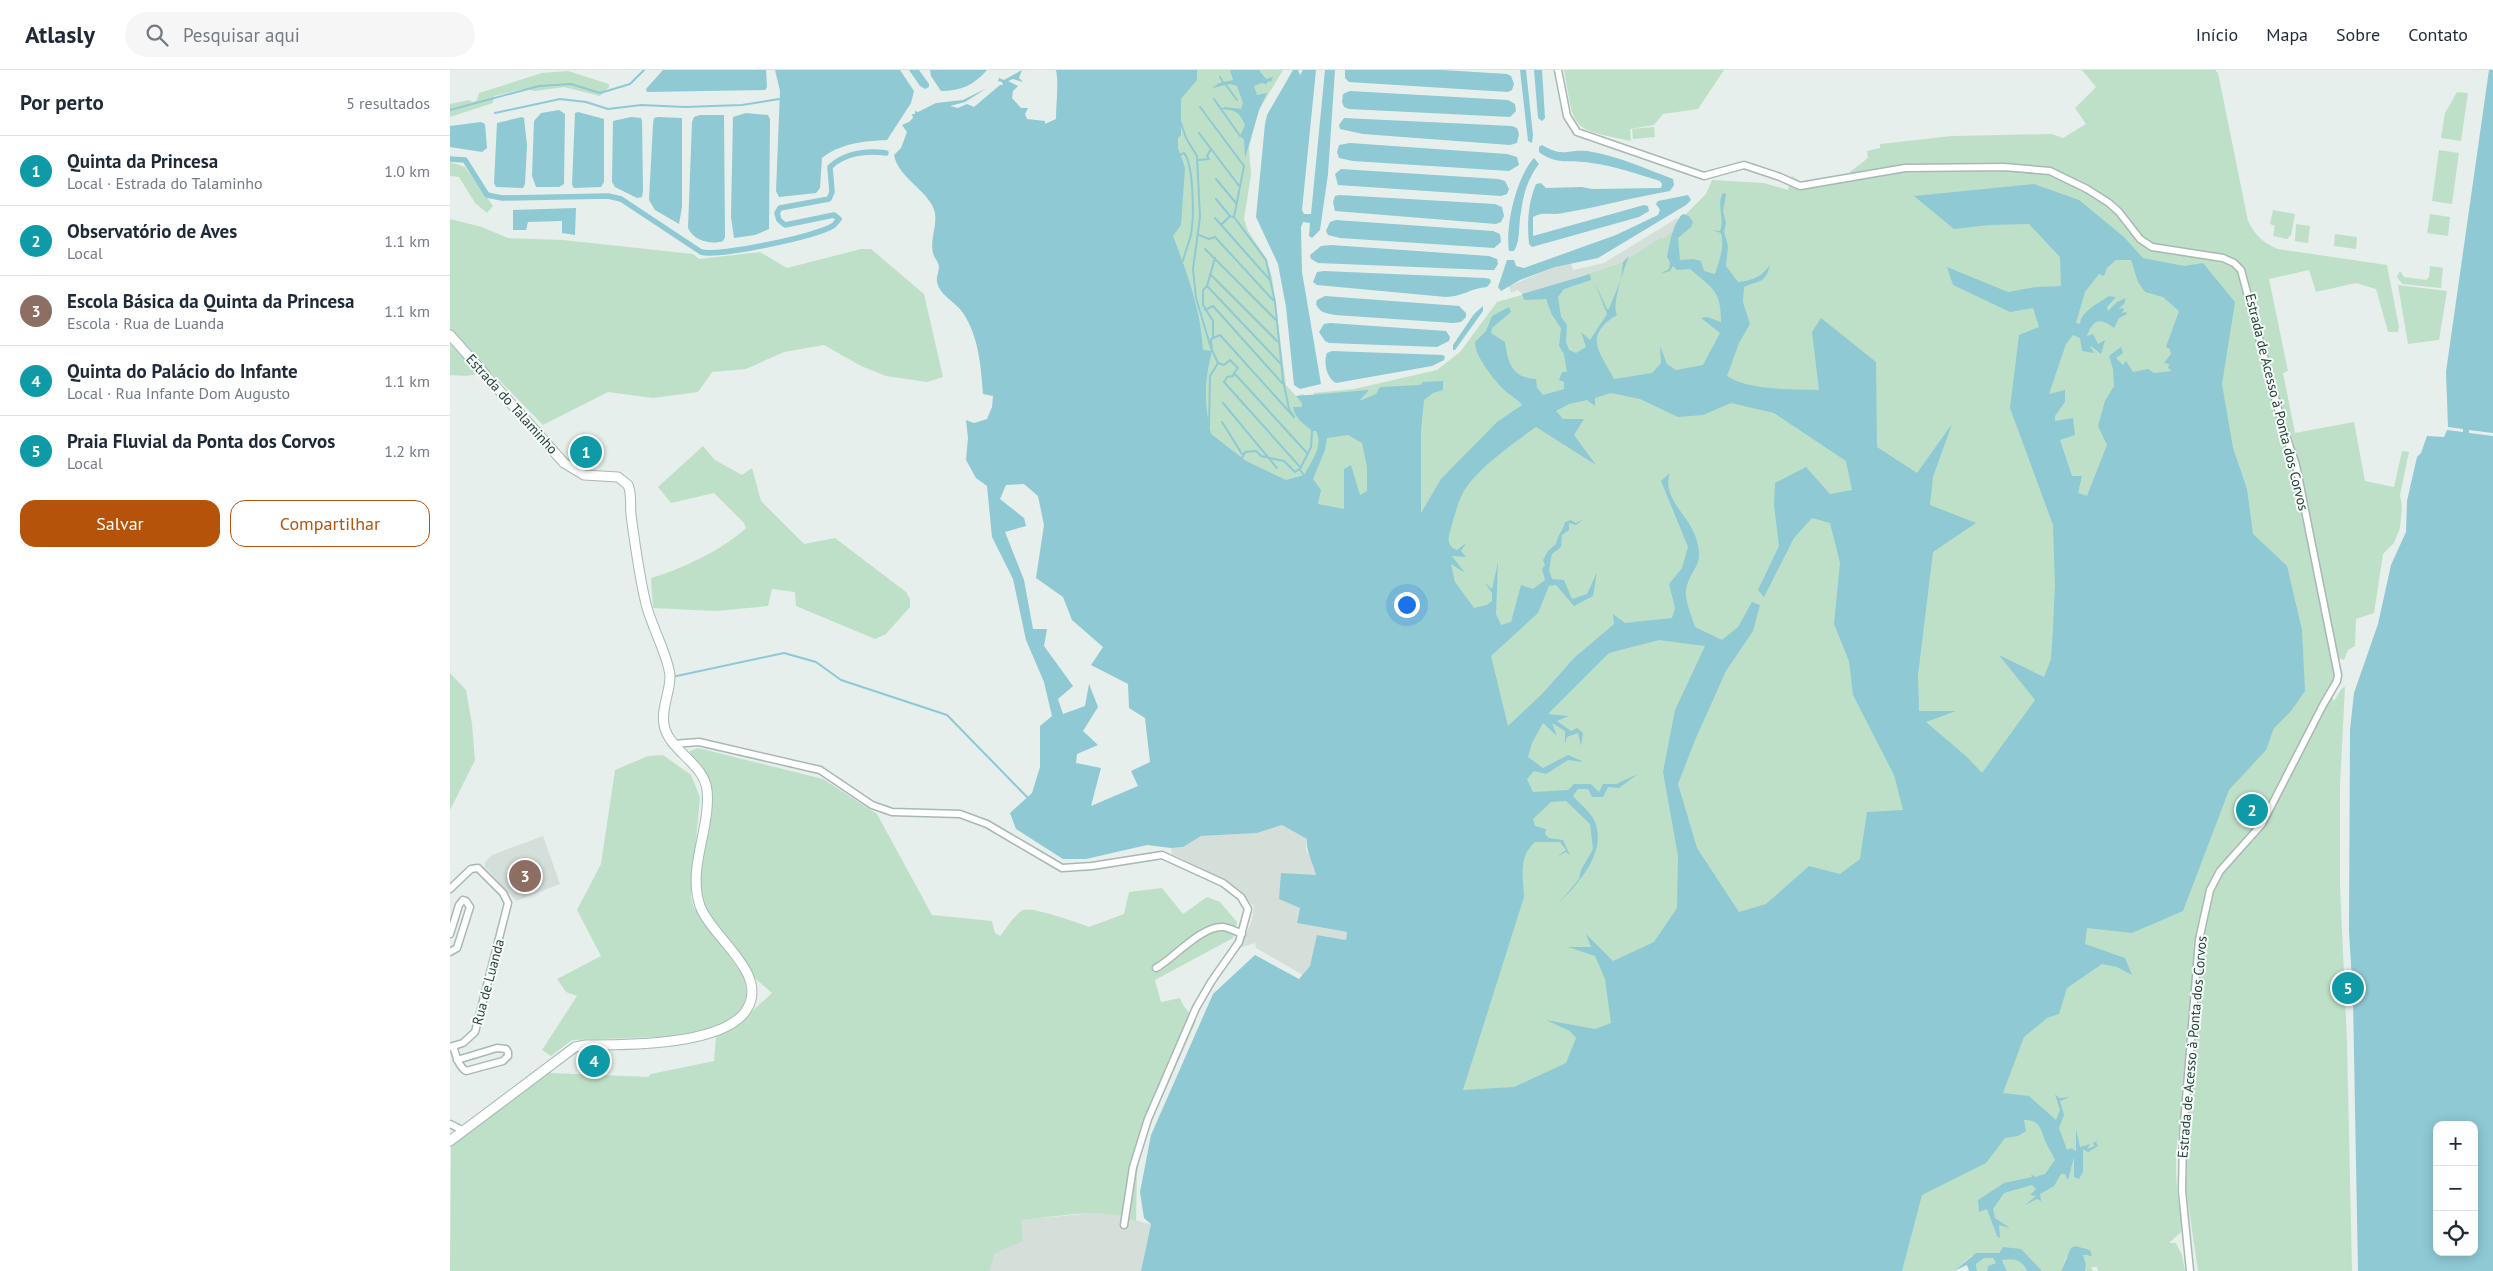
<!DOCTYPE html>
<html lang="pt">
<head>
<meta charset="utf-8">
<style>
	body { margin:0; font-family:"PT Sans",sans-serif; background:#f6f6f7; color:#1f2937 }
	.controls { position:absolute; right:15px; bottom:15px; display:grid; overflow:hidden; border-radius:10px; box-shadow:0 2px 12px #0003 }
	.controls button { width:45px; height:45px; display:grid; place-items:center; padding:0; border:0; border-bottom:1px solid #e0e1e3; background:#fff; color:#1f2937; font:25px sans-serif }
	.you { position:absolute; left:956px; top:534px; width:18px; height:18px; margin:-12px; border:4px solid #fff; border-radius:50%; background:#1a73e8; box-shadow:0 0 0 8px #1a73e833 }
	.badge { display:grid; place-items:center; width:32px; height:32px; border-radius:50%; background:#b45309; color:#fff; font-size:16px; font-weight:700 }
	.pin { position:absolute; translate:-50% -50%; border:2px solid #fff; box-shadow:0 1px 5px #0006 }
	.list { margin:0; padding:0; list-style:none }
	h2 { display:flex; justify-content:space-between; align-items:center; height:65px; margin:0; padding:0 20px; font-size:21px }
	h2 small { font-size:16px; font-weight:400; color:#747a83 }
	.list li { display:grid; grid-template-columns:32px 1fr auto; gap:15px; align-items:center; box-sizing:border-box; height:70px; padding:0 20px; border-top:1px solid #e0e1e3 }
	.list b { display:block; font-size:19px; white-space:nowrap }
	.list p { margin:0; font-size:16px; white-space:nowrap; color:#747a83 }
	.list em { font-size:16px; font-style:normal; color:#747a83 }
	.actions { display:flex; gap:10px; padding:15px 20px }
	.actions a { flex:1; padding:11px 0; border:1px solid #b45309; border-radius:15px; text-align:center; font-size:18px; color:#b45309 }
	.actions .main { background:#b45309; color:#fff }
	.icon { flex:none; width:28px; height:28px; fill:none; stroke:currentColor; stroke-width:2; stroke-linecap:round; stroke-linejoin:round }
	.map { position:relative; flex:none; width:2043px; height:1201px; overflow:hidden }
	header { display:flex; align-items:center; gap:30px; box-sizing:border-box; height:70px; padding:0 25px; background:#fff; border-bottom:1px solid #e0e1e3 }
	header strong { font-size:24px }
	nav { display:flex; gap:28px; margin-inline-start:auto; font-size:18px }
	.search { width:350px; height:45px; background:#f6f6f7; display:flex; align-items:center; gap:12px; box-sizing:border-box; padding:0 18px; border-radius:28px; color:#747a83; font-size:19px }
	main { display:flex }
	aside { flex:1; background:#fff }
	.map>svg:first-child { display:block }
	.built { fill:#d4dfda }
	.green { fill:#bfe0c8 }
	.water { fill:#8ec9d4; fill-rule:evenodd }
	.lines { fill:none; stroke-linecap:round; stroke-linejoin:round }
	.stream { stroke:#8ec9d4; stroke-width:2 }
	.canal { stroke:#8ec9d4; stroke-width:5.5 }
	.street-casing { stroke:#a8b8b2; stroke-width:9 }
	.secondary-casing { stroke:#a4bbb3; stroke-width:11 }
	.street { stroke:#fff; stroke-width:6 }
	.secondary { stroke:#fff; stroke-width:9 }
	.labels { text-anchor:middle; stroke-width:4; stroke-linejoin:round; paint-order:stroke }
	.street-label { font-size:14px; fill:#24423a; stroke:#f7fbf9 }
</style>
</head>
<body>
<header>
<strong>Atlasly</strong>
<div class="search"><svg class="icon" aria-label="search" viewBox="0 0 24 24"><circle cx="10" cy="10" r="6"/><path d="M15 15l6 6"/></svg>Pesquisar aqui</div>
<nav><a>Início</a><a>Mapa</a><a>Sobre</a><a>Contato</a></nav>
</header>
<main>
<aside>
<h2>Por perto<small>5 resultados</small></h2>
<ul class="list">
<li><span class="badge" style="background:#0f9aa8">1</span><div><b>Quinta da Princesa</b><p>Local · Estrada do Talaminho</p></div><em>1.0 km</em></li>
<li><span class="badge" style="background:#0f9aa8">2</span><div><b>Observatório de Aves</b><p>Local</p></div><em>1.1 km</em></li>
<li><span class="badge" style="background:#8d6e63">3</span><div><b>Escola Básica da Quinta da Princesa</b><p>Escola · Rua de Luanda</p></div><em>1.1 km</em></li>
<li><span class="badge" style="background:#0f9aa8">4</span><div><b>Quinta do Palácio do Infante</b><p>Local · Rua Infante Dom Augusto</p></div><em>1.1 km</em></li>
<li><span class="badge" style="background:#0f9aa8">5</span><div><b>Praia Fluvial da Ponta dos Corvos</b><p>Local</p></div><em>1.2 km</em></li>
</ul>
<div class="actions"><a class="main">Salvar</a><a>Compartilhar</a></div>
</aside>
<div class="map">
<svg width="2043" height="1201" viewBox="0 0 2043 1201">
	<rect width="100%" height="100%" fill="#e6efeb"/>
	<path class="built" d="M1227 148 1230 151 1220 165 1212 169 1211 167 1173 192 1099 217 1072 224 1068 220 1061 223 1059 216 1105 197 1121 192 1123 200 1154 193Z
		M832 755 857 769 856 780 864 794 866 806 850 838 847 853 897 862 896 870 868 865 860 896 853 905 806 878 805 873 789 878 801 853 804 837 790 820 763 804 722 784 721 778 733 777 751 766 807 763Z
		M93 766 110 814 66 831 35 797V792L42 785Z
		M643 1143 672 1144 691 1152 701 1154 691 1201H540L543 1184 572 1171 570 1150Z"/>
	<path class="green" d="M701 0H833L809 40 799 77 801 105 794 149 798 161 816 188 822 207 836 315 846 326 853 324 906 359 958 440 763 465 684 34Z
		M1114 0H1274L1248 39 1213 44 1204 55 1180 59 1181 71C1119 58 1125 61 1114 0Z
		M1632 0H1765L1768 3 1798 151C1806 166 1812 172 1828 179L1937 195 1949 257 1948 262H1938L1926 219 1906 213 1866 222 1859 200 1819 209 1838 301 1833 303 1845 363 1904 352 1915 411 1944 417 1952 381 1959 382 1950 425 1952 437 1950 458 1944 473 1933 484 1924 543 1906 549 1905 576 1898 580 1894 590 1888 588 1882 590 1884 607 1878 621 1884 631 1892 618 1895 617 1890 715V815L1897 971 1902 1201H1748L1736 1119 1739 1037H1734C1726 1063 1725 1093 1727 1119 1728 1134 1733 1147 1731 1162L1719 1173H1726L1732 1185 1735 1201H1648L1647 1197H1641L1643 1201H1635L1636 1194 1633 1185 1638 1186 1640 1180 1616 1187 1611 1201H1592L1553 1177 1549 1183 1521 1186 1504 1201H1292L1013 1081 967 420 863 323 904 319 987 300 1010 282 1047 232 1099 217 1173 192 1211 167 1212 169C1221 164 1230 156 1230 146L1236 144 1256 124 1262 110 1314 113 1338 120 1342 106 1353 113 1396 105 1418 88 1417 81 1430 78V74L1502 66 1602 64 1613 68 1636 54 1625 38 1646 17Z
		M118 1 159 14V17L150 26 114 17 86 21 73 19 44 26 43 33 0 47V34L19 30 23 32 27 30 29 23 92 3Z
		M2007 22 2018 23 2011 71 1991 68 1995 43Z
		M1204 57 1205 67 1183 69 1182 59Z
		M1989 80 2009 83 2002 134 1982 131Z
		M0 92 15 97 43 136 37 143 25 133 9 107 0 106Z
		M1823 140 1845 144 1841 165 1837 169 1823 166 1825 156 1820 154Z
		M1980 144 2000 147 1998 166 1977 163Z
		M0 149 32 157 58 168 113 170 243 184 249 189 310 182 337 198 411 179H421L474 224 493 307 477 312 436 306 411 296 374 275 334 282 296 299 262 302 248 322 203 328 158 322 93 355 41 302 16 306 0 305Z
		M1846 154 1860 156 1858 173 1845 171Z
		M1885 164 1907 167 1906 179 1884 176Z
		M1980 196 1993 198 1991 218 1952 214 1947 207 1950 201 1954 207 1976 210 1979 207Z
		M1948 215 1997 221 1989 270 1958 274Z
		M253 376 265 390 292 405 302 398 311 431 354 474 385 468 456 522 460 529V537L436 564 425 569 346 536 345 522 322 519 318 536 266 541 203 538 201 508C230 500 274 479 296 458L294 453 264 423 221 433 208 417Z
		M0 603 16 620 22 654 25 690 0 740Z
		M248 678 373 709 427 744 482 845 542 851 545 863 550 866C556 859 564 845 573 840 579 836 631 853 639 857L674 844 679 822 712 818 733 844 757 827 770 832 787 852 783 868 705 910 711 932 730 928 733 935 746 951 696 1064 687 1102 686 1151C652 1136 607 1147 571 1150L573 1171 544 1184 540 1201H0L1 1075 101 997V1003L198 1007 201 1004 264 991 266 967 298 945 322 923 307 910 267 857 253 832 249 814 262 719 240 683V681Z
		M213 685 241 705 250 727 241 827 244 838 294 907 297 925 292 940 278 953 263 959 213 967 122 970 101 986 92 980 127 926 116 922 107 909 151 886 127 840 151 794 165 700 198 686Z
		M1534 1188H1543L1546 1193 1538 1196 1537 1201H1527L1526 1194Z
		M1564 1188 1569 1190 1577 1201H1557L1552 1189Z"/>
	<path class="water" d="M213 0H316L317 17 315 20 197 22 196 19Z
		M325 0H450L464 21 461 33 437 70C414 71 391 73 372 88L370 118 366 123 329 127 326 121 330 21Z
		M459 0H469L479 14V17L475 19 470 16Z
		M480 0H537C524 15 511 21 491 21L481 6Z
		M572 0 569 8 573 12 563 9 558 11 568 16 563 21 562 28 571 38H578L575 44 577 49 595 51V54L606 49C606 33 609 15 606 0H747V10L731 29V65L728 68V78L735 98 731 155 723 166C737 202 751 241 753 280L762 281C754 313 754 332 761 364L796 391 836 410 854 405C861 392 874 376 866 361H862C854 354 844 347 843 337H852V333L846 326 919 320 909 331 926 324 930 317 970 315 973 312 993 311V320L983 323 974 330 971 361V443L991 409 1047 352 1072 335C1067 328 1059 325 1053 319 1043 308 1025 287 1025 272L1036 261 1042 246 1059 237 1061 242 1042 258 1041 263 1055 272C1058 293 1062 308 1086 309L1087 318 1093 325 1114 319V312L1109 310 1112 302H1117L1114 284 1109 276 1111 258 1102 245 1096 229 1074 230 1072 224 1140 204 1141 210 1114 219 1108 227 1111 247 1117 255 1116 272 1119 280 1126 283 1136 277 1131 262 1140 270 1157 244 1144 211 1157 239H1159L1171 209 1173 192 1179 186C1175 196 1161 235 1167 245 1132 266 1150 282 1164 309L1202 303 1211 293 1210 276 1217 294 1226 300 1253 295 1270 263 1251 248 1257 247 1271 252C1271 220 1263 219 1240 199L1227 200 1223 196 1220 201 1210 204 1219 199 1220 192 1217 187C1220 173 1223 152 1233 144L1239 146 1243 152 1241 157 1228 168 1230 190 1243 189 1251 191 1254 201 1265 204C1269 191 1275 177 1271 163L1262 160 1270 161C1275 148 1266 135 1273 123L1276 124 1273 141 1276 153 1274 162 1278 176 1276 196 1288 212C1304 210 1311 207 1320 195 1315 214 1310 210 1294 217L1293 232 1300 254 1289 273 1277 306C1299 321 1343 319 1369 320L1362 262 1371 248 1426 292 1427 377 1467 403 1502 354 1483 407 1480 435 1526 453 1483 482 1468 605 1469 641H1506L1476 652 1517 687 1532 703 1585 630 1549 585 1594 607 1601 589 1603 558 1605 515 1603 455 1560 338 1569 265 1589 257 1583 238 1560 242 1503 215 1497 197 1558 222 1586 217 1611 216 1610 187 1579 154 1539 155 1504 159 1464 126 1584 114 1629 130 1674 167 1693 188 1734 196 1753 193 1785 232 1772 314 1783 378 1797 419 1803 464 1837 496 1852 560 1855 621 1841 641 1824 658 1816 680 1779 720 1733 841 1682 863 1637 858 1635 874 1675 888 1682 905 1667 897 1652 894 1617 918 1609 944 1597 948 1574 967 1553 1023 1579 1026 1606 1050 1610 1040 1605 1024 1609 1028 1620 1027 1610 1031 1614 1045 1609 1058 1617 1080 1621 1078 1626 1081V1059L1630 1077 1640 1074 1637 1079 1645 1076 1643 1073 1650 1069 1646 1072 1648 1076 1638 1082 1633 1079V1102L1629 1109 1624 1107V1087L1618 1110 1615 1104H1611L1604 1116 1590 1124 1591 1131 1587 1129 1575 1135 1586 1126 1580 1125 1586 1119 1582 1115 1554 1123 1543 1139 1545 1148 1560 1158 1549 1155 1550 1168 1547 1166 1537 1139 1529 1142 1528 1130 1554 1113 1582 1107 1581 1104 1585 1107 1595 1104 1605 1090C1602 1083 1598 1077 1595 1071 1591 1059 1590 1050 1574 1050L1576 1061 1568 1066 1555 1068 1536 1093 1472 1125 1452 1201H691L701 1154 694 1148 690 1122 701 1065 763 924 805 885 849 909 860 896 867 865 896 870 897 862 847 853 850 838 829 829 831 803 866 805C863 792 856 783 857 769L832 755 807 763 751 766 733 777 721 778 697 775 636 789H613L566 759 560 743 582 723 590 697V656L602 646 594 612 576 570 563 509 542 467 537 416 526 408 516 390 518 368 516 350 524 353 537 349 542 337 543 326 533 324C531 297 529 267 513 243 506 232 490 226 487 212 486 207 489 202 489 197 489 192 484 188 483 183 479 166 491 151 482 135 472 117 448 106 444 85L451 78 457 62 452 55 459 52 463 48 462 44H465V41L468 42 486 33 513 30 537 18 515 32 500 36 508 38 517 34 524 37 550 15H553L552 12 548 11 549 8 554 10ZM1666 190H1681L1688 212 1695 222 1713 227 1729 241 1716 277 1720 279 1721 284 1714 293 1719 294 1718 298 1722 301 1704 303 1698 299 1683 302 1676 291 1673 295 1666 288 1673 283 1671 277 1659 286 1663 299 1664 316 1655 331 1648 356 1657 375 1637 426 1628 423 1632 406H1622L1610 370 1625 365 1623 348 1605 351V346L1615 332V320L1599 324 1616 274 1623 265 1630 268 1632 281 1645 283 1640 277 1641 276 1651 284 1655 270 1648 274 1643 264 1637 266C1643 249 1650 247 1664 258L1669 248 1677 244 1676 242 1672 243 1674 239 1672 238 1668 239 1674 234 1676 228 1667 232 1658 241 1657 237 1666 227 1659 226C1649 233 1631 241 1630 254L1626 253 1635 222 1649 204 1654 206 1657 198ZM1161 323 1190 329 1228 347 1253 345 1281 333 1324 343 1396 391 1402 420 1380 424 1356 397 1325 413 1324 435 1329 476 1308 520 1314 527 1344 468 1362 448 1380 453 1390 493 1384 554 1399 591 1403 625 1444 705 1453 740 1417 742 1410 789 1390 804 1359 796 1316 834 1289 842 1247 778 1228 714 1245 670 1276 601 1303 561 1310 535 1302 532 1288 557 1272 570 1245 557C1242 547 1234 529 1236 519 1242 495 1255 497 1246 468 1239 445 1211 428 1220 403L1211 411 1238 477 1232 498 1219 514 1225 538 1222 548 1175 553 1163 544 1164 554 1124 588 1093 623 1058 656 1041 586 1088 543 1099 516 1106 515 1124 536 1143 526 1147 502 1137 524 1122 529 1114 510 1102 509 1099 500 1102 484 1111 477 1112 465 1119 460V453L1126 455 1134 449 1126 453 1121 450 1115 452C1114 459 1108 464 1106 474L1098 481 1093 490 1095 495 1092 499 1095 510 1083 519 1071 515 1061 552 1051 555 1046 544 1048 492 1042 519 1035 513 1042 523V531L1037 535 1024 538 1005 512 1001 494 1015 503 1002 486 1016 487 1011 481 1016 473 1007 480C996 476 998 467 1001 458 1004 447 1007 435 1012 425 1022 402 1065 372 1086 357L1146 395 1124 365 1134 349H1113L1106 341 1119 334 1137 330 1145 336V328ZM898 365 912 373 917 397V421L910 425 901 395 894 399V439L868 434 871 420 863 409 875 380 877 368ZM574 414 588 426 594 455 586 508 613 527 622 550 653 577 641 595 678 614 679 638 695 648 700 692 681 701 688 716 641 736 651 698 626 693 627 684 648 675 633 661 648 637 639 614 635 636 613 644 608 629 623 616 594 576 597 559H583L574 510 555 462 576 456 574 448 550 429 556 415ZM1209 570 1255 576 1225 640 1213 702 1228 786 1227 838 1204 872 1163 891 1136 864 1141 877H1118L1145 886 1155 909 1161 953 1145 959 1096 950 1120 961 1126 968 1116 993 1064 1017 1013 1020 1074 827C1073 806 1068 787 1085 772H1110L1116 780 1107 787 1116 782 1120 785 1113 770 1099 768 1095 764 1096 759 1085 756 1083 749 1101 732 1116 731 1140 754 1143 779 1131 800 1129 809 1108 834C1128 814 1157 783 1145 752 1142 743 1129 733 1123 726L1128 719H1138L1142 727H1153L1158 717 1169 718 1188 704 1166 714H1153L1149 722 1141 714H1124L1118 720 1083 722 1077 709 1084 701 1096 704 1118 690 1134 692 1118 685 1093 698 1078 687 1082 673 1093 653 1107 666 1102 653 1115 661V674L1117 667 1128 663 1131 676 1133 663 1127 658 1121 661 1107 651 1119 646 1098 644 1159 583Z
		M780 0H809L816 9 823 7 821 12 819 11 816 14 812 13 804 16 807 25 817 23 809 40 795 88 794 70 790 66 795 55C789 41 785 40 771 39L775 37 791 39 793 33 787 16 780 14 762 18 769 13 783 10Z
		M843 0H848L850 5 853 0H866L852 140 854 144H861L875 0H885L878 104 870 160 862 168 859 166 860 153 853 152 851 157 852 202 871 314 850 319 844 315 836 237 828 194 806 147 815 54 817 45Z
		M895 0H992L1057 4 1061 6 1064 14 1062 20 1058 22 899 12 895 8Z
		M1070 0H1076L1083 65 1082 73 1078 71Z
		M1084 0H1092L1095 48 1092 51 1088 48Z
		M2039 0H2043V363L2019 360V363L2043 366V1201H1908L1903 929 1899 861 1900 660 1904 623 1928 554 1941 495 1956 462 1957 431 1967 387 1971 383 1977 366 1994 367 1997 360 2013 362V359L1998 357 1996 302ZM1987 1055H2024V1182H1987Z
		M900 21 1058 30 1065 34 1066 41 1060 47 899 39 894 37 892 32 893 24Z
		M109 40 115 44 114 114 109 117H86L82 106 84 51 91 43Z
		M128 42 154 49V112L151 117 124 118 122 115 125 43Z
		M296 43 318 45 320 49 319 159 305 165 284 168 281 147 283 47Z
		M250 45H274L275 167 273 171C261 175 244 171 238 158L242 52 244 47Z
		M72 47 74 48 77 75 75 114 73 118 46 117 44 113 47 53Z
		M181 47 191 48 192 51 193 121 192 127 187 128 165 117 162 112 163 51Z
		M208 47 232 48V137L229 154 205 140 199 130 203 54 204 48Z
		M894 48 1062 56 1067 58 1069 64 1067 73 1060 75 913 64 890 59 889 55Z
		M31 52 35 54 37 78 32 82 0 77V56Z
		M900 73 1057 84 1067 87 1069 95 1059 101 903 91 889 88 887 82 889 75Z
		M1092 75C1114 88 1116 79 1137 81 1166 85 1196 99 1223 109L1224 115 1220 121C1184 127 1149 137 1113 143 1101 146 1094 141 1083 147V166L1194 135 1198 136 1199 141 1189 147 1082 177 1079 174C1077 153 1078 133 1086 114L1091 113 1096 118 1132 117 1142 119 1211 118 1212 114 1210 111C1187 104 1165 96 1141 93 1121 89 1107 96 1089 82V77Z
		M1084 88 1089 94C1078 108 1073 125 1071 142 1068 155 1071 169 1064 181H1059C1055 155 1067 106 1084 88Z
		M891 99 1048 109 1055 111 1059 119 1057 124 1051 126 888 115 885 104Z
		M889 125 1045 134 1052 137 1054 146 1051 152 1046 154 885 141 883 132 885 126Z
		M1238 125 1241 130 1236 135 1148 188 1105 197 1070 210 1051 221 1048 217 1057 190H1064L1066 196 1074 198 1166 165 1208 145 1210 140 1206 134 1208 131Z
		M126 138 125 165 112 163V151L78 152 76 160H63V140Z
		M886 150 1043 161 1050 164 1051 172 1044 178 890 168 878 165 876 161 880 152Z
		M881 175 1039 186 1047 189 1048 194 1044 200H1039L868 193 861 189 860 185 871 176Z
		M874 201 1035 208 1040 209 1041 212 1037 217C1021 218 1012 227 996 227L867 215 863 212 867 202Z
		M875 226 1009 236 1016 243V247L1011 252 1003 253 885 245C876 243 870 243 866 234L867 230Z
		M1033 236V241L1005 280H1003V275L1024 244Z
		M880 253 996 261 1000 267 999 271 987 277 879 273 875 271 869 262 874 254Z
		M882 281 993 285 995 287 994 290 982 296 886 313C877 308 873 293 877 283Z
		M1625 1176 1640 1180 1642 1186 1633 1185 1636 1194 1635 1201H1611L1621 1178Z
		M1553 1177 1571 1179 1592 1201H1577C1571 1189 1564 1188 1552 1190L1557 1201H1537L1538 1196 1546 1193 1543 1188H1534L1526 1194 1527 1201H1519L1517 1195 1504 1201 1526 1183H1549Z"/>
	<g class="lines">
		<path class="stream" d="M770 7 773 12
			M776 15 787 30
			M764 29 790 66
			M750 37 794 96 784 147 816 190 825 232 833 310 839 339 844 347 770 265 761 269 762 281
			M0 40 89 16 121 14 150 23 180 14 194 0
			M45 43 110 29 136 32 158 39 191 35 235 37 292 35 329 29
			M731 53 736 68 747 86 750 147 743 199 746 228 761 278
			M749 63 790 117
			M730 85 734 83C744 95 744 148 741 164 739 173 735 182 733 191
			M749 90 759 89 757 86 761 79
			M766 109 786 133
			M766 129 780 146 783 147
			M765 148 820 210
			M771 155 780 146
			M749 165 759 169 765 167 823 230
			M755 179 826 250
			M760 204 827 271
			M757 216 831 294
			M755 240 763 236 832 313
			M763 267V251L753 235V220L757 216 765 188
			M763 282 768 293 774 295 780 290 788 298 784 303 858 384
			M784 303 783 306 777 307 774 312 851 398
			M773 333 827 398
			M772 352 792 384
			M759 356 760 306 768 293
			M792 388 795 382 806 381 811 386 834 391 845 402 849 399
			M851 397 861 377 862 361
			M850 400 854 405
			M222 607 334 583 366 592 391 610 497 645 577 727"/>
		<path class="canal" d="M0 89 15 90 37 125 52 128 158 126 171 129 251 182C268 187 369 166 384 155 385 154 388 150 389 149L384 145 335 155 329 150 327 143 330 138 379 129 382 122 380 97C394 83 417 80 436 83"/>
		<defs>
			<path id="street" d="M1108 0 1117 46 1127 62 1254 106 1294 95 1330 107 1350 116 1455 98 1554 97 1600 101 1637 119 1659 133 1669 142 1690 169 1702 177 1773 188 1784 193 1791 200 1832 354 1846 395 1888 605 1887 611 1873 635 1812 754 1770 801 1760 820 1749 870 1733 1066 1732 1121 1740 1201
				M223 674 249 672 370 700 422 735 442 742 510 744 537 754 612 798 642 796 712 785 773 813 791 827 798 839 789 872 761 912 746 938 698 1049 683 1097 674 1155
				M0 819 21 799 28 798 53 823 58 833 25 962 13 973 0 977
				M0 864 9 835 13 830 16 831 20 837 7 878 0 882
				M706 898C723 889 752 855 773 857 779 858 786 861 792 864
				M3 976C6 985 8 996 16 1001L53 991 58 986V982L56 979 47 978 7 990
				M0 1054 12 1060"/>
			<path id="secondary" d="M0 265 114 393 134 405 168 407 178 415C182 424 180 435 181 445 185 475 189 505 196 534 201 555 219 588 220 606 220 623 211 638 214 655 219 681 254 693 257 720 261 759 237 797 250 836 262 868 319 903 297 939 275 976 175 975 136 975L125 977 0 1071"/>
		</defs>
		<use href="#street" class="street-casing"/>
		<use href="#secondary" class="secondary-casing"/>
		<use href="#street" class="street"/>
		<use href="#secondary" class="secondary"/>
	</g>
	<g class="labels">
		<g class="street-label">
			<text transform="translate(1827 332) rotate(76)" y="5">Estrada de Acesso à Ponta dos Corvos</text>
			<text transform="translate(62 334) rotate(48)" y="5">Estrada do Talaminho</text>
			<text transform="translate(38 912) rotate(-75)" y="5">Rua de Luanda</text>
			<text transform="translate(1742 977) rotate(-85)" y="5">Estrada de Acesso à Ponta dos Corvos</text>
		</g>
	</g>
</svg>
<div class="controls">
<button>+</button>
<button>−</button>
<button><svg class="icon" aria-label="locate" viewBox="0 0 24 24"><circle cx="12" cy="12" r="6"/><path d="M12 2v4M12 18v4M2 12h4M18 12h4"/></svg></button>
</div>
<div class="you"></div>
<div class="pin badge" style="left:136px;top:382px;background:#0f9aa8">1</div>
<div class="pin badge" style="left:1802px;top:740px;background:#0f9aa8">2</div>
<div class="pin badge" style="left:75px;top:806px;background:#8d6e63">3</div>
<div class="pin badge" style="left:144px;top:991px;background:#0f9aa8">4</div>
<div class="pin badge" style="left:1898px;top:918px;background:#0f9aa8">5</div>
</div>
</main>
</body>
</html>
